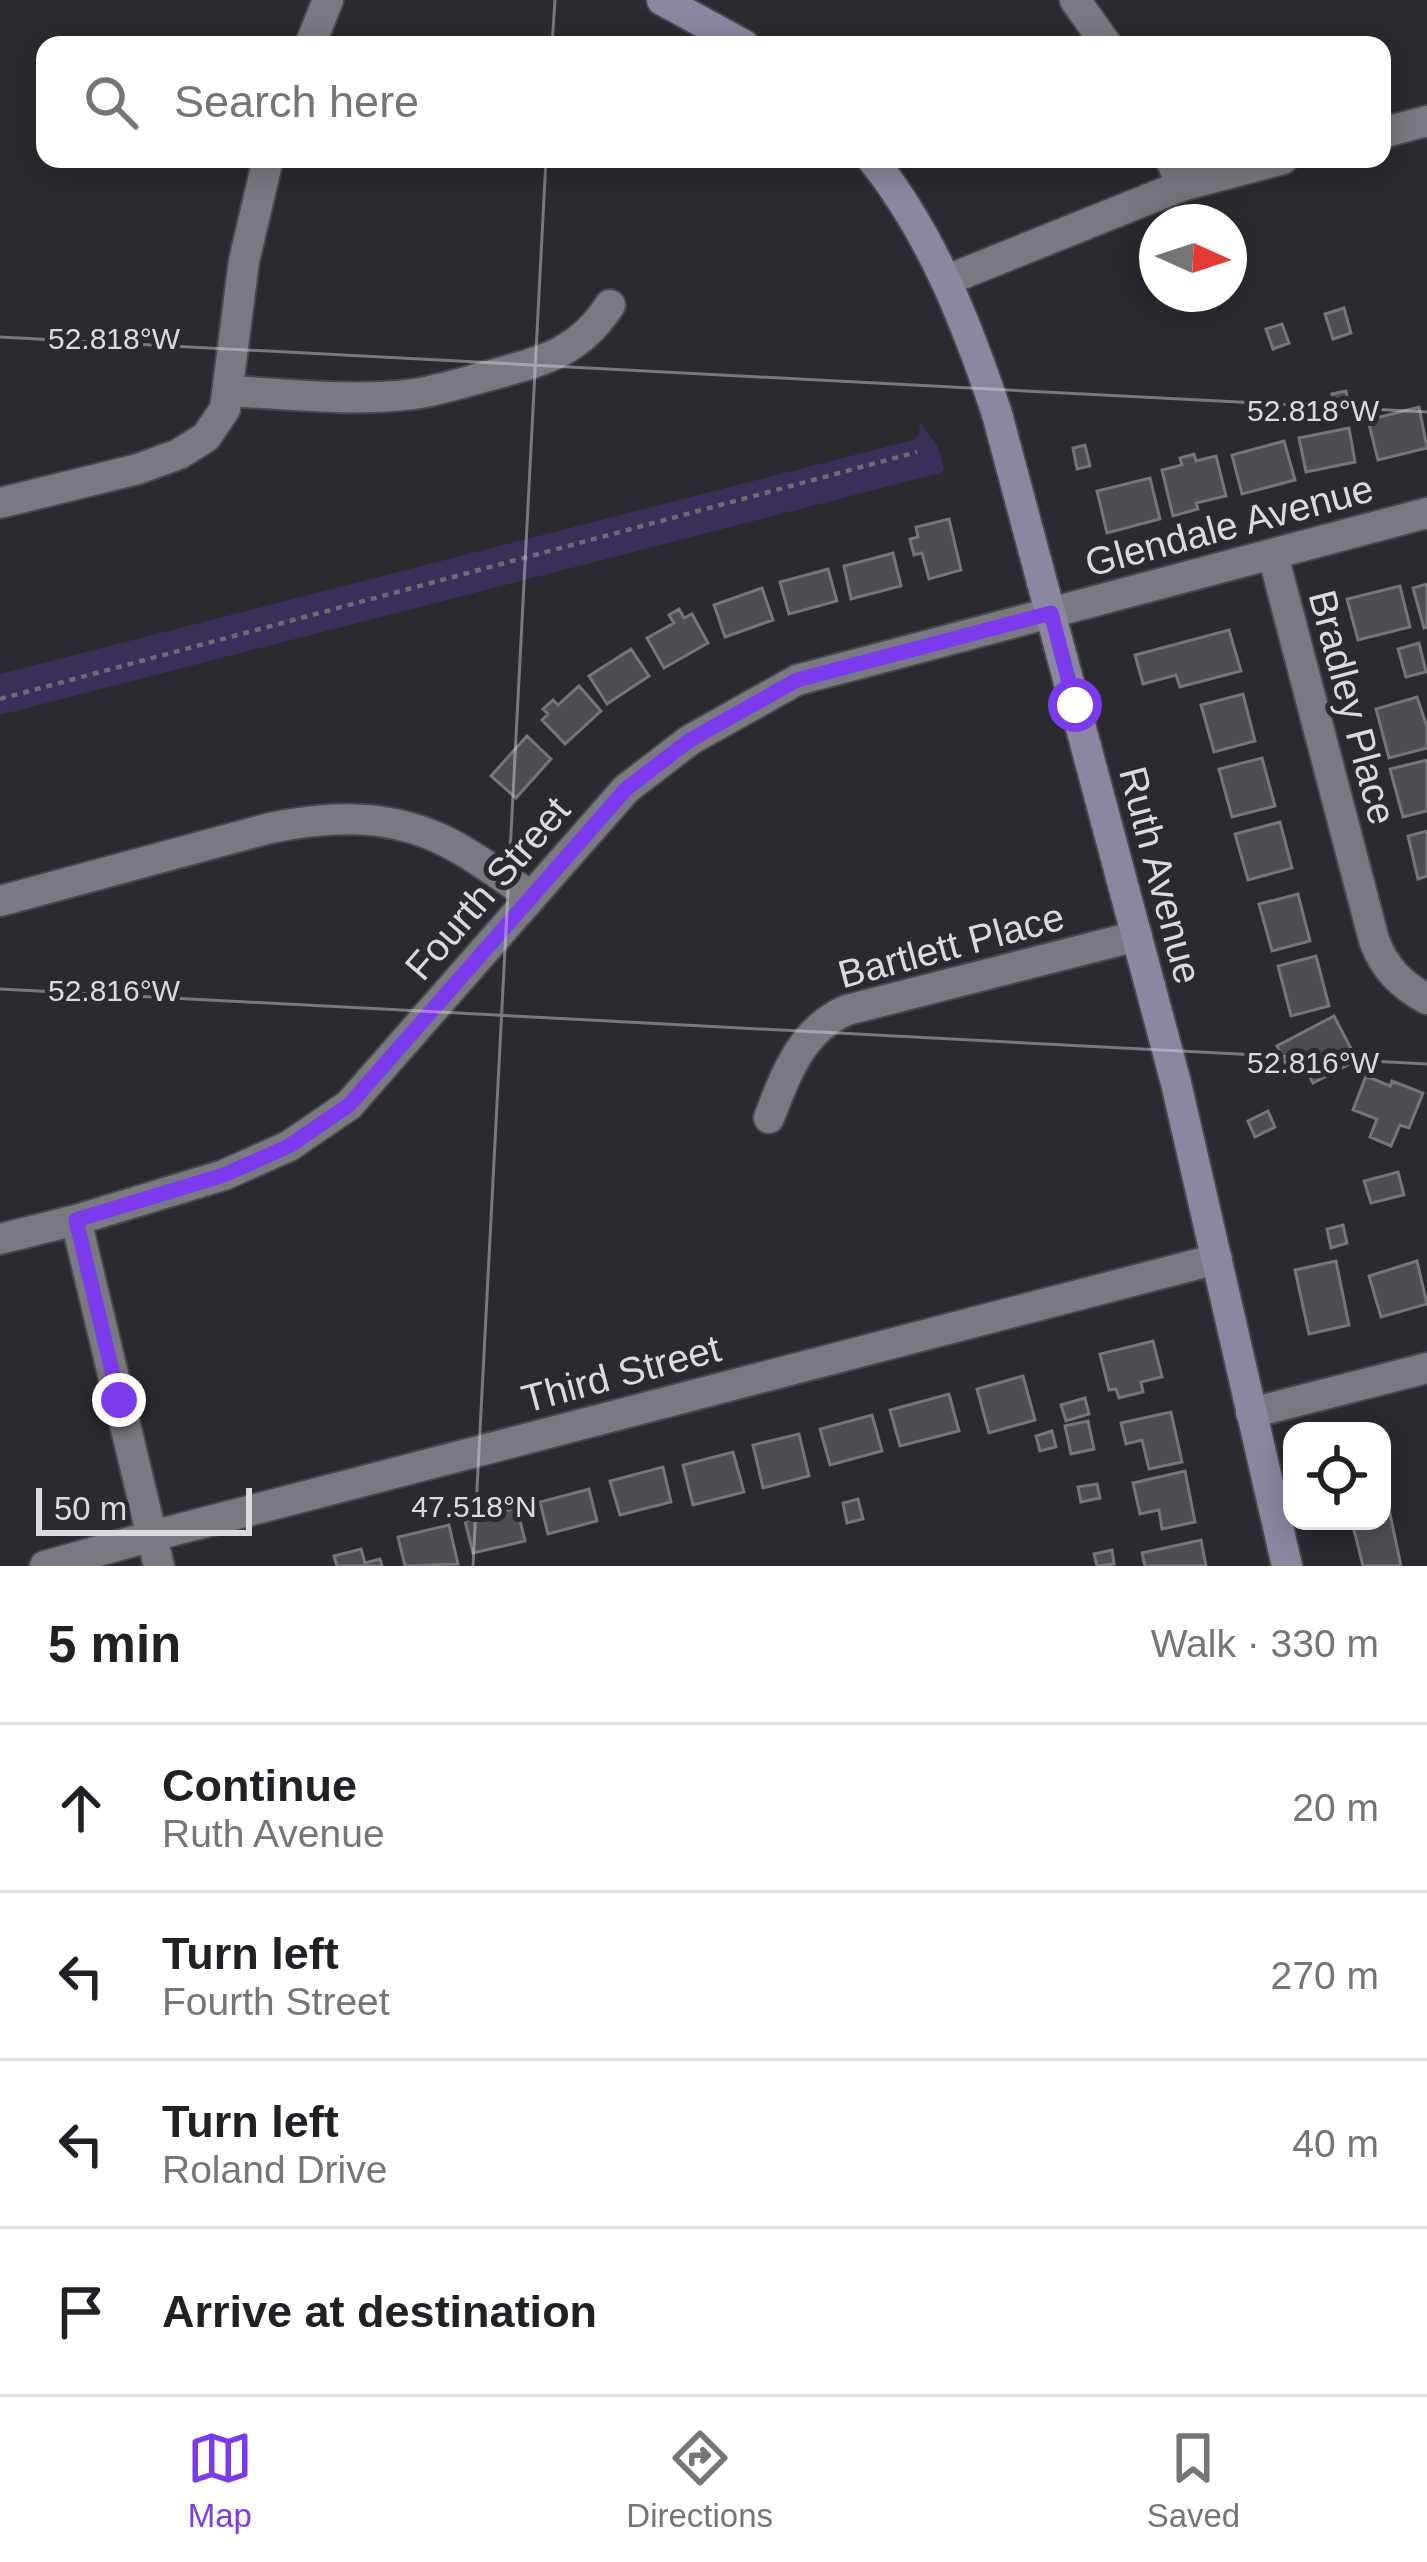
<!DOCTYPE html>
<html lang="en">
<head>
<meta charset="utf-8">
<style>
	body { margin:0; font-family:Helvetica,sans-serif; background:#f2f2f2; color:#202124 }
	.controls { position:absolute; right:36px; bottom:36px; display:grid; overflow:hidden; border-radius:24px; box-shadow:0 6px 30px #0003 }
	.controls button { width:108px; height:108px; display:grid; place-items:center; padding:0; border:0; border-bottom:3px solid #e0e0e0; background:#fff; color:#202124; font:60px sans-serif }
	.compass { position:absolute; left:1139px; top:204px; width:108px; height:108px; border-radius:50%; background:#fff; box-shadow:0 6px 30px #0003; rotate:93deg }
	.scale { position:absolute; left:36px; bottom:30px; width:216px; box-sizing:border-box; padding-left:12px; border:6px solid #dbdadf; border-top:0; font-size:33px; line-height:42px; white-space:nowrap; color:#dbdadf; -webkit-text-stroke:9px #2b2a31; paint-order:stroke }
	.stop { position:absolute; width:36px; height:36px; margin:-27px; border:9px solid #7c3aed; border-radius:50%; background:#fff }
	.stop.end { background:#7c3aed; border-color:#fff; box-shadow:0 3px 12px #0008 }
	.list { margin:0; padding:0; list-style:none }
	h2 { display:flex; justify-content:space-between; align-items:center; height:156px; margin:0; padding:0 48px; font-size:51px }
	h2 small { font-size:39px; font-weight:400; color:#757577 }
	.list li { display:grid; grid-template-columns:78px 1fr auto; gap:36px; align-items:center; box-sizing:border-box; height:168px; padding:0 48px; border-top:3px solid #e0e0e0 }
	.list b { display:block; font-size:45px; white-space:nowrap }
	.list p { margin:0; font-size:39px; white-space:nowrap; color:#757577 }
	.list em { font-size:39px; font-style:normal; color:#757577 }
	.icon { flex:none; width:66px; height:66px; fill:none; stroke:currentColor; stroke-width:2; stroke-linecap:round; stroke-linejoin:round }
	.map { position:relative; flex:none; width:1427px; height:1566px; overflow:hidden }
	.search { position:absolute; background:#fff; box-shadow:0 6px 30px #0003; left:36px; right:36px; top:36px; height:132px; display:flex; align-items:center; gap:30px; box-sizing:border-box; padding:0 42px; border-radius:24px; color:#757577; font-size:45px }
	.sheet { height:828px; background:#fff }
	nav { display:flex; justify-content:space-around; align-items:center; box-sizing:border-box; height:168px; border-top:3px solid #e0e0e0; background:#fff; font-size:33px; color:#757577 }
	nav a { display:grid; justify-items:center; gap:6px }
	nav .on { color:#7c3aed }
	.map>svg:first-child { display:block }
	.green { fill:#3b2f5a }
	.building { fill:#4e4d54; stroke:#76757c; stroke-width:3 }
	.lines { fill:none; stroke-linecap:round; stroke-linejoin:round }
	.minor-casing { stroke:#48474c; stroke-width:34 }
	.tertiary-casing { stroke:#48474c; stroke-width:34 }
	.secondary-casing { stroke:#48474c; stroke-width:34 }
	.path { stroke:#6d6c72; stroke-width:4.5; stroke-dasharray:6 6; stroke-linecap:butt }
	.minor { stroke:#7a7981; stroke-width:30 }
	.tertiary { stroke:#7a7981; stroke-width:30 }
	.secondary { stroke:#8c86a1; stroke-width:30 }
	.route { stroke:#7c3aed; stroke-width:15 }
	.ticks { fill:none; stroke:#dbdadf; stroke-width:3; stroke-opacity:0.45 }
	.labels { text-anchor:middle; stroke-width:10; stroke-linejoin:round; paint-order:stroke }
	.street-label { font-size:39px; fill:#dbdadf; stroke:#2b2a31 }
	.ticks-label { font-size:30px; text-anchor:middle; fill:#dbdadf; stroke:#2b2a31; stroke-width:10; stroke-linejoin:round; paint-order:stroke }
</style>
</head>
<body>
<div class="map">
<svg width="1427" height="1566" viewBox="0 0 1427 1566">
	<rect width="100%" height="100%" fill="#2b2a31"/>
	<path class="green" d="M920 422 938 447 944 469 940 473 0 715V674L913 440 919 435Z"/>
	<path class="building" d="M1344 308 1351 333 1333 339 1325 314Z
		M1282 324 1289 343 1273 349 1266 329Z
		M1346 391 1349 409 1335 412 1332 394Z
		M1419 407 1427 448 1378 460 1368 420Z
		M1349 428 1355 462 1306 472 1299 438Z
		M1284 441 1295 480 1242 494 1232 455Z
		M1085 445 1090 466 1077 469 1073 448Z
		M1194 454 1196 461 1216 456 1226 496 1196 503 1198 509 1173 516 1162 470 1182 465 1180 458Z
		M1150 478 1160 519 1107 533 1097 491Z
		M949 519 961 570 929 579 922 553 914 555 910 539 918 537 916 527Z
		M893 553 901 586 851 599 844 566Z
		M828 569 837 601 789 614 780 582Z
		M1427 584V627L1424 628 1413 588Z
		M1400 586 1410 627 1358 640 1347 599Z
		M762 588 773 620 725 637 714 605Z
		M679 609 684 618 692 614 708 643 664 668 647 638 674 623 669 615Z
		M1229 630 1241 671 1180 687 1176 675 1143 684 1135 655Z
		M1419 643 1426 672 1406 677 1398 649Z
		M631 649 649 676 607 704 589 676Z
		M579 686 601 711 565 744 542 720 548 714 543 709 553 700 558 705Z
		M1243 694 1255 741 1214 752 1201 705Z
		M1417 697 1427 727V748L1389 758 1376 709Z
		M527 736 551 759 516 798 491 776Z
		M1262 758 1275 806 1232 817 1219 769Z
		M1427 760V811L1403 817 1390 769Z
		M1280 822 1292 868 1248 880 1235 834Z
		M1427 831V876L1418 879 1408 836Z
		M1298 894 1310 941 1272 951 1259 904Z
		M1316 956 1329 1006 1291 1016 1278 966Z
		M1334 1016 1357 1060 1313 1083 1299 1057 1286 1064 1277 1046Z
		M1366 1076 1390 1086 1392 1081 1423 1093 1409 1128 1400 1125 1391 1146 1370 1137 1377 1119 1353 1110Z
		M1268 1111 1275 1127 1255 1137 1248 1121Z
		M1398 1172 1404 1195 1371 1203 1364 1181Z
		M1343 1225 1347 1243 1331 1248 1327 1229Z
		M1336 1261 1349 1325 1309 1334 1295 1270Z
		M1417 1261 1427 1304 1381 1317 1369 1276Z
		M1153 1341 1162 1377 1141 1382 1143 1392 1119 1398 1116 1389 1109 1390 1100 1354Z
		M1023 1376 1035 1420 989 1433 977 1389Z
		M949 1394 959 1431 900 1446 890 1410Z
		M1085 1398 1089 1414 1066 1421 1061 1405Z
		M1171 1412 1182 1462 1149 1469 1142 1440 1126 1444 1121 1423Z
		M872 1415 882 1451 830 1465 820 1429Z
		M1088 1421 1094 1449 1071 1454 1065 1426Z
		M1052 1431 1056 1447 1040 1451 1036 1436Z
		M799 1434 809 1476 763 1488 753 1445Z
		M733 1452 744 1492 693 1505 683 1465Z
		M663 1467 671 1502 620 1515 610 1481Z
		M1185 1471 1195 1522 1162 1529 1159 1510 1140 1514 1133 1483Z
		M1097 1484 1100 1498 1081 1502 1078 1487Z
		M589 1489 597 1521 548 1534 540 1502Z
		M858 1499 863 1519 847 1523 843 1503Z
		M517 1508 525 1541 473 1553 465 1521Z
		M1390 1514 1401 1566H1363L1352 1522 1382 1521V1516Z
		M449 1525 458 1564 405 1566 398 1537Z
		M1201 1540 1206 1566H1145L1142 1553Z
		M361 1549 365 1563 380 1559 382 1566H337L334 1556Z
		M1112 1550 1114 1564 1097 1566 1094 1554Z"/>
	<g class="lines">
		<defs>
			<path id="minor" d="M1075 0 1107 45
				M310 45 328 0
				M1171 159 1181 186
				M228 391C289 394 353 402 414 394 441 390 468 381 495 374 546 360 579 352 610 305
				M0 503 138 469 179 454 206 437 225 409 244 261 268 159
				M1273 555 1374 940C1384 968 1401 985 1427 999
				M0 901 270 828C327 817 381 813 436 837 469 851 501 877 531 896
				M769 1118C785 1075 802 1029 847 1010L1137 936
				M76 1220 159 1566
				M0 1239 76 1220 224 1175 289 1146 349 1105 626 789 690 740 797 680 1427 513
				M1251 1413 1427 1368
				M45 1566 152 1536 1217 1259"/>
			<path id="tertiary" d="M1382 133 1427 121
				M947 280 1181 186 1283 159"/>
			<path id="secondary" d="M662 0 744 45
				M872 159C932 234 967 324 997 414L1176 1083 1287 1566"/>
		</defs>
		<use href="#minor" class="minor-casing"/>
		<use href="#tertiary" class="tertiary-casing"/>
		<use href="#secondary" class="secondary-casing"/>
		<path class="path" d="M0 699 917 452"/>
		<use href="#minor" class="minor"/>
		<use href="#tertiary" class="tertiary"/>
		<use href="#secondary" class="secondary"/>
	</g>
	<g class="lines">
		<path class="route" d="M119 1400 76 1220 224 1175 289 1146 349 1105 626 789 690 740 797 680 1051 613 1075 705"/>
	</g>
	<path class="ticks" d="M552 45 555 0M0 337 1427 412M0 989 1427 1064M473 1566 546 159"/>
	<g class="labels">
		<g class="street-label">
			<text transform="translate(1229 525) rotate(-15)" y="14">Glendale Avenue</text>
			<text transform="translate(1353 707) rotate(75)" y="14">Bradley Place</text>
			<text transform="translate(1161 875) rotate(75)" y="14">Ruth Avenue</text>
			<text transform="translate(487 888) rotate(-49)" y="14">Fourth Street</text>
			<text transform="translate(951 945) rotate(-15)" y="14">Bartlett Place</text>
			<text transform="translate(621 1373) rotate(-15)" y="14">Third Street</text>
		</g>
	</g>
	<g class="ticks-label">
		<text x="114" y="349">52.818°W</text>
		<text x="1313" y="421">52.818°W</text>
		<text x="114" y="1001">52.816°W</text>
		<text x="1313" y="1073">52.816°W</text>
		<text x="474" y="1517">47.518°N</text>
	</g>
</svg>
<div class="controls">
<button><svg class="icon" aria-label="locate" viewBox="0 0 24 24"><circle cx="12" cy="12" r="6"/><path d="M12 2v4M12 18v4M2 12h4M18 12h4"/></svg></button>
</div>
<svg class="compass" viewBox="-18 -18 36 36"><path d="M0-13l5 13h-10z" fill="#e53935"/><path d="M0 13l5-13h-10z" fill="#757577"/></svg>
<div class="scale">50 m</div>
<div class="stop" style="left:1075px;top:705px"></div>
<div class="stop end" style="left:119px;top:1400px"></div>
<div class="search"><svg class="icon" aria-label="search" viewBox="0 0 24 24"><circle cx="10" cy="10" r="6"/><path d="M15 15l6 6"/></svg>Search here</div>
</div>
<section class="sheet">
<h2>5 min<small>Walk · 330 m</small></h2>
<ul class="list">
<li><svg class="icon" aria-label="ahead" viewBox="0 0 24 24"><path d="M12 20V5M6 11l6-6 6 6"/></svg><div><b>Continue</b><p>Ruth Avenue</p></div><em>20 m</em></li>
<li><svg class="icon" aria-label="left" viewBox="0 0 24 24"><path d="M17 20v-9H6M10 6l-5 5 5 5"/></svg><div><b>Turn left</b><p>Fourth Street</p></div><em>270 m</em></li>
<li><svg class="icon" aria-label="left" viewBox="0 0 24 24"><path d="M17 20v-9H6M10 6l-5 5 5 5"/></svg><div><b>Turn left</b><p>Roland Drive</p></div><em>40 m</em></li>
<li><svg class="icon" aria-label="arrive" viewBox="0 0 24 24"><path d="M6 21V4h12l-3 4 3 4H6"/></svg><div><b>Arrive at destination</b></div></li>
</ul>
</section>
<nav>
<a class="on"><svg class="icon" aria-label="map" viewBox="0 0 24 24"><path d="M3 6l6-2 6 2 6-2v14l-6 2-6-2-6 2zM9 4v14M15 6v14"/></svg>Map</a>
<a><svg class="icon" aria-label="directions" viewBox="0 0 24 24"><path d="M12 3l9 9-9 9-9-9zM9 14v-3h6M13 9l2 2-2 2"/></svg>Directions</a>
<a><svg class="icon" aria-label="saved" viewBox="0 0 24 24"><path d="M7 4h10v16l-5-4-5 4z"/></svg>Saved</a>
</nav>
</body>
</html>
